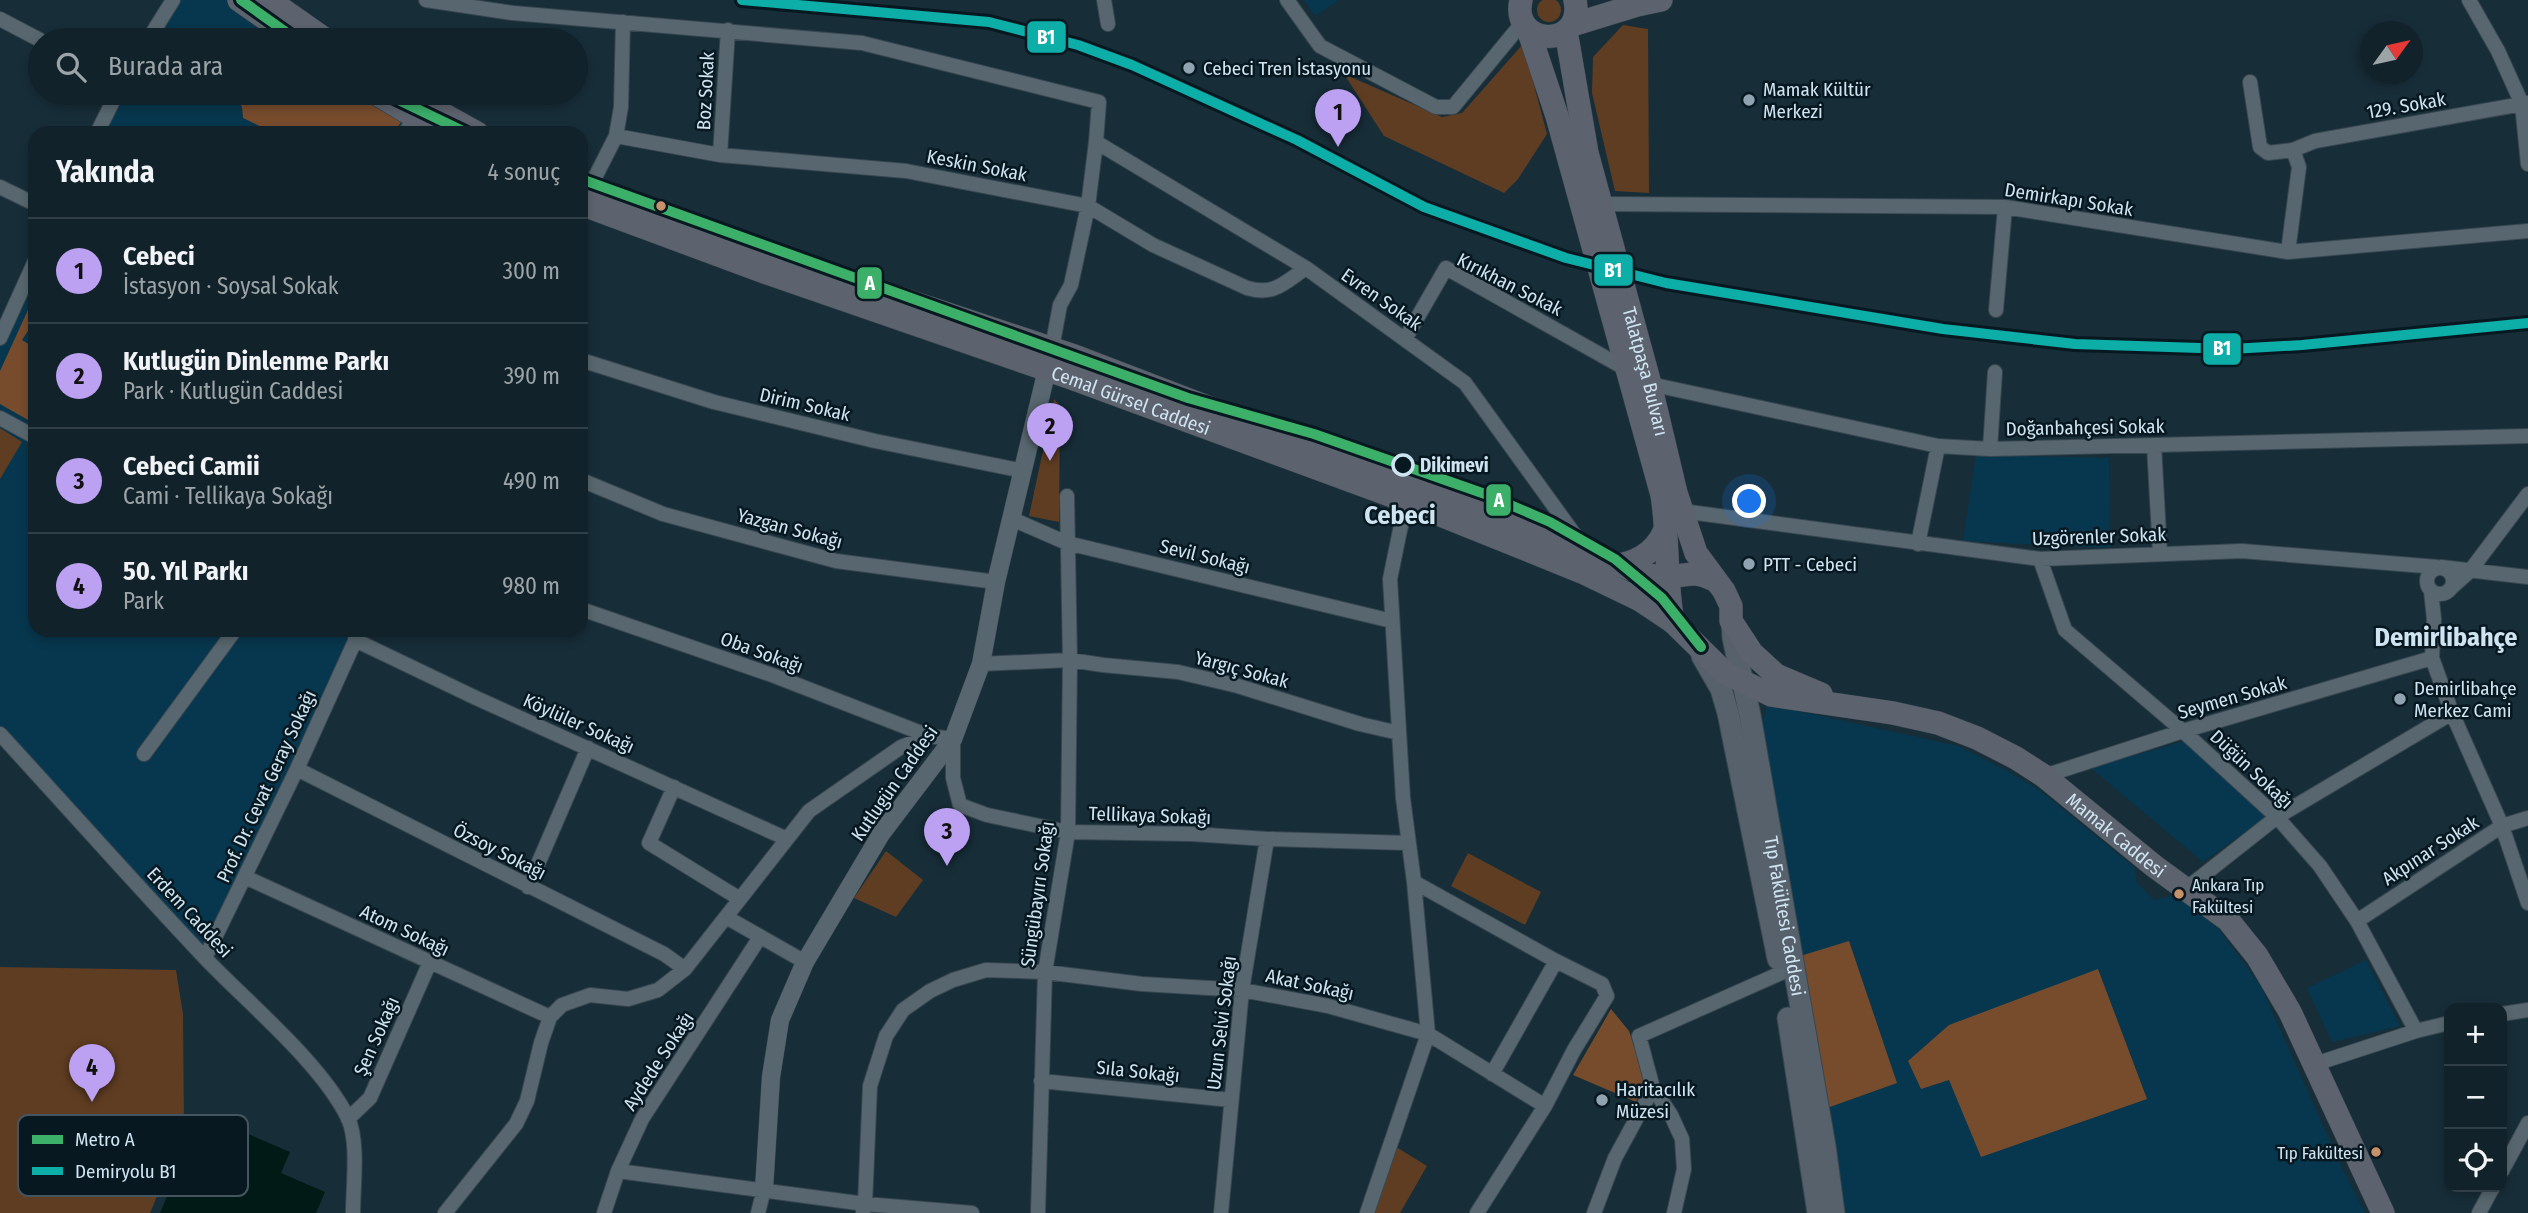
<!DOCTYPE html>
<html lang="tr">
<head>
<meta charset="utf-8">
<style>
	body { margin:0; font-family:"Fira Sans Condensed",sans-serif; background:#1e2f36; color:#f1f3f6 }
	.controls { position:absolute; right:21px; bottom:21px; display:grid; overflow:hidden; border-radius:14px; box-shadow:0 4px 10px #0003 }
	.controls button { width:63px; height:63px; display:grid; place-items:center; padding:0; border:0; border-bottom:2px solid #303f47; background:#11222a; color:#f1f3f6; font:35px sans-serif }
	.compass { position:absolute; left:2360px; top:21px; width:63px; height:63px; border-radius:50%; background:#11222a; box-shadow:0 4px 10px #0003; rotate:57deg }
	.you { position:absolute; left:1750px; top:502px; width:24px; height:24px; margin:-18px; border:5px solid #fff; border-radius:50%; background:#1a73e8; box-shadow:0 0 0 10px #1a73e833 }
	.badge { display:grid; place-items:center; width:46px; height:46px; border-radius:50%; background:#bca0f2; color:#111; font-size:23px; font-weight:700 }
	.pin { position:absolute; translate:-50% -58px; filter:drop-shadow(0 2px 4px #0008) }
	.pin::after { content:''; position:absolute; top:37px; width:24px; height:21px; background:inherit; clip-path:polygon(0 0,100% 0,50% 100%) }
	.list { margin:0; padding:0; list-style:none }
	h2 { display:flex; justify-content:space-between; align-items:center; height:91px; margin:0; padding:0 28px; font-size:30px }
	h2 small { font-size:23px; font-weight:400; color:#9ca4a8 }
	.list li { display:grid; grid-template-columns:46px 1fr auto; gap:21px; align-items:center; box-sizing:border-box; height:105px; padding:0 28px; border-top:2px solid #303f47 }
	.list b { display:block; font-size:26px; white-space:nowrap }
	.list p { margin:0; font-size:23px; white-space:nowrap; color:#9ca4a8 }
	.list em { font-size:23px; font-style:normal; color:#9ca4a8 }
	.icon { flex:none; width:38px; height:38px; fill:none; stroke:currentColor; stroke-width:2; stroke-linecap:round; stroke-linejoin:round }
	.map { position:relative; flex:none; width:2528px; height:1213px; overflow:hidden }
	.search { position:absolute; background:#11222a; box-shadow:0 4px 10px #0003; left:28px; top:28px; width:560px; height:77px; display:flex; align-items:center; gap:18px; box-sizing:border-box; padding:0 24px; border-radius:38px; color:#9ca4a8; font-size:26px }
	.panel { position:absolute; background:#11222a; box-shadow:0 4px 10px #0003; left:28px; top:126px; width:560px; height:511px; border-radius:21px }
	.map>svg:first-child { display:block }
	.built { fill:#07374e }
	.green { fill:#5f3d22 }
	.forest { fill:#774c2d }
	.water { fill:#021a15 }
	.lines { fill:none; stroke-linecap:round; stroke-linejoin:round }
	.minor-casing { stroke:#384750; stroke-width:16 }
	.tertiary-casing { stroke:#384750; stroke-width:19 }
	.secondary-casing { stroke:#384750; stroke-width:23 }
	.primary-casing { stroke:#384750; stroke-width:24 }
	.minor { stroke:#58676f; stroke-width:14 }
	.tertiary { stroke:#58676f; stroke-width:18 }
	.secondary { stroke:#56616b; stroke-width:21 }
	.primary { stroke:#5d636e; stroke-width:23 }
	.rail-1-casing { stroke:#081821; stroke-width:16 }
	.rail-1 { stroke:#0dada8; stroke-width:10 }
	.metro-1-casing { stroke:#081821; stroke-width:16 }
	.metro-1 { stroke:#3caf69; stroke-width:10 }
	.poi-dot { fill:#8fa4b0; stroke:#081821; stroke-width:2.5 }
	.bus-dot { fill:#c7916a; stroke:#081821; stroke-width:2.5 }
	.stop-dot { fill:#081821; stroke:#cfe4f1; stroke-width:3.5 }
	.labels { text-anchor:middle; stroke-width:5; stroke-linejoin:round; paint-order:stroke }
	.bus-label { font-size:17px; fill:#cfe4f1; stroke:#081821; text-anchor:start }
	.poi-label { font-size:19px; fill:#cfe4f1; stroke:#081821; text-anchor:start }
	.street-label { font-size:19px; fill:#cfe4f1; stroke:#081821 }
	.stop-label { font-size:19px; font-weight:bold; fill:#cfe4f1; stroke:#081821; text-anchor:start }
	.district-label { font-size:26px; font-weight:bold; fill:#cfe4f1; stroke:#081821 }
	.key { fill:#081821; stroke:#44555f; stroke-width:2 }
	.key-label { font-size:19px; fill:#cfe4f1 }
	.line-badge { stroke:#081821; stroke-width:2.5 }
	.badge-label { font-size:19px; text-anchor:middle; font-weight:bold; fill:#fff }
</style>
</head>
<body>
<div class="map">
<svg width="2528" height="1213" viewBox="0 0 2528 1213">
	<rect width="100%" height="100%" fill="#172d38"/>
	<path class="built" d="M173 0H239L296 40H148Z
		M1304 0H1339L1315 16Z
		M117 93H375L442 133H97Z
		M35 261V630H360L205 958 0 734V338Z
		M1976 455 2109 458 2110 548 1963 541Z
		M1767 704 1958 746 2007 771 2038 789 2134 867 2137 882 2154 900 2175 895 2218 928 2261 987 2341 1166 2365 1213H1843L1761 733Z
		M2184 741 2268 816 2203 862 2091 768Z
		M2366 960 2400 1026 2332 1042 2307 988Z"/>
	<path class="green" d="M1537 10a12 12 0 1 1 24 0a12 12 0 1 1-24 0Z
		M1623 25 1648 29 1649 193 1615 191 1592 93 1593 57Z
		M1523 44 1547 134 1518 179 1504 193 1384 136 1344 74 1442 117 1462 113Z
		M1054 399 1060 406 1059 522 1029 516Z
		M0 428 22 442 0 479Z
		M886 851 923 880 896 917 854 898Z
		M1468 853 1541 892 1525 925 1451 886Z
		M0 967 176 970 183 1014 184 1131 150 1213H0Z
		M1393 1145 1427 1166 1400 1213H1372Z"/>
	<path class="forest" d="M233 93H351L401 122 394 133H274L243 118 242 107Z
		M33 299 35 320 22 340 35 348V424L0 404V371Z
		M1849 941 1897 1083 1827 1108 1797 957Z
		M2098 969 2147 1099 1981 1157 1949 1080 1921 1089 1908 1061 1949 1025Z
		M1611 1009 1629 1031 1646 1082 1636 1102 1573 1075Z"/>
	<path class="water" d="M246 1133 290 1152 281 1173 325 1192 316 1213H160L193 1135 237 1154Z"/>
	<g class="lines">
		<defs>
			<path id="minor" d="M426 0 513 13 862 43 1099 102 1096 142 1088 206 1071 285 1060 305 1052 348
				M1104 0 1108 24
				M1287 0 1320 46 1436 107H1453L1523 22
				M2469 0 2498 51 2522 104 2528 164
				M0 19 40 40
				M148 40 173 0
				M2250 82 2260 147 2268 153 2293 150 2299 167 2288 252
				M97 133 117 93
				M405 133 418 111
				M616 136 720 155 906 171 1088 206 1153 245 1247 288C1274 296 1284 283 1306 268
				M1096 142 1306 268 1465 383 1585 549
				M2293 150 2315 141 2528 103
				M720 155 728 30
				M0 187 35 204
				M588 191 616 136 621 107 623 22
				M1602 204 2005 207 2288 252 2528 231
				M1996 310 2005 207
				M0 338 35 261
				M1405 339 1446 268 1626 369
				M581 360 714 402 875 441 1024 471
				M1650 384 1938 446 1990 449 2528 436
				M0 418 35 437
				M2154 445 2160 553
				M1990 449 1995 372
				M581 480 663 514 836 561 996 582
				M1682 511 2040 559 2242 551 2437 567
				M1012 519 1067 543 1392 621
				M1918 544 1938 446
				M2040 559 2065 630 2183 731 2277 817 2320 866 2357 921 2416 1031
				M2441 567 2528 577
				M2427 581a13 13 0 1 1 26 0a13 13 0 1 1-26 0Z
				M2452 587 2470 571 2528 494
				M2431 591 2434 619 2432 658 2452 713 2502 826 2528 903
				M581 609 772 675 929 736
				M355 640 474 697 787 839
				M981 664 1070 660 1103 665 1178 672 1238 686 1360 724 1399 733
				M0 734C69 809 136 885 206 959 249 1004 321 1063 348 1118 359 1142 353 1186 353 1213
				M144 754 235 630
				M297 769 664 954 685 969
				M2044 776 2183 731 2432 658
				M674 787 649 843 740 899
				M245 877 550 1017
				M1414 882 1556 961 1602 984 1607 996 1574 1050 1545 1106 1477 1213
				M528 887 588 748
				M2187 888 2277 817 2452 713
				M726 917 805 962
				M2357 921 2502 826 2528 818
				M205 958 297 769 360 630
				M2502 1014 2528 1010
				M2315 1064 2416 1031 2449 1023
				M1492 1074 1556 961
				M1041 1081 1231 1100
				M348 1119 370 1098 430 962
				M618 1171 865 1204 870 1086 886 1036 903 1010 930 991 953 980 986 970 1045 972 1142 984 1242 990 1328 1006 1428 1034 1545 1106
				M2502 1171 2528 1123
				M863 1212 865 1204 972 1213
				M445 1213 516 1124 527 1101 541 1043 550 1017 562 1005 590 995 628 999 658 990 685 969 809 811 901 747 929 736 953 739V778L960 805 987 815 1068 832 1192 834 1267 839 1408 843
				M604 1213 618 1171 642 1119 760 937
				M758 1213 764 1189
				M1038 1213 1045 972 1068 832 1070 660 1067 496
				M1221 1213 1242 990 1267 839H1274
				M1367 1213 1428 1034 1414 882 1403 798 1390 579 1406 501
				M1594 1213 1615 1158 1653 1088
				M1674 1213 1684 1169 1682 1139 1671 1115 1653 1088 1639 1036 1781 973
				M2479 1213 2493 1187"/>
			<path id="tertiary" d="M764 1189 771 1077 780 1020 805 962 881 834 953 739 981 664 996 582 1050 357"/>
			<g id="secondary">
				<path id="s1" d="M1732 622 1733 638 1750 715 1825 1146 1834 1213"/>
				<path d="M1702 656 1721 689 1728 713 1778 959"/>
				<path d="M1788 1018 1818 1213"/>
			</g>
			<g id="primary">
				<path d="M239 0 296 40"/>
				<path d="M269 0 326 40"/>
				<path d="M1521 0C1510 47 1585 50 1575 0"/>
				<path d="M1572 25 1637 5 1661 0"/>
				<path d="M1528 29 1557 116 1662 495C1669 538 1665 580 1673 622"/>
				<path id="s2" d="M1566 31 1587 153 1650 384 1676 493 1696 553 1724 591 1731 606V621L1752 653 1776 675 1821 694"/>
				<path d="M375 93 442 133"/>
				<path d="M405 93 477 133"/>
				<path d="M581 183 773 256 1077 357 1643 574C1651 575 1659 577 1666 577 1689 576 1694 569 1716 581"/>
				<path id="s3" d="M581 204 767 273 1071 378 1406 501 1582 572 1640 600 1673 622 1725 673 1771 695 1893 713 1938 723 1977 738 2016 758 2044 776 2154 866 2228 920 2257 956 2290 1012 2383 1213"/>
				<path d="M1619 565C1642 561 1661 547 1667 523"/>
			</g>
		</defs>
		<use href="#minor" class="minor-casing"/>
		<use href="#tertiary" class="tertiary-casing"/>
		<use href="#secondary" class="secondary-casing"/>
		<use href="#primary" class="primary-casing"/>
		<use href="#minor" class="minor"/>
		<use href="#tertiary" class="tertiary"/>
		<use href="#secondary" class="secondary"/>
		<use href="#primary" class="primary"/>
		<defs>
			<path id="rail-1" d="M742 0 989 22 1078 45 1132 65 1297 140 1424 207 1566 258 1666 283 1943 329 2075 344 2231 349 2302 345 2528 323"/>
		</defs>
		<use href="#rail-1" class="rail-1-casing"/>
		<use href="#rail-1" class="rail-1"/>
		<defs>
			<path id="metro-1" d="M241 0 297 40
				M384 93 467 133
				M581 179 1188 398 1314 434 1485 494 1550 522 1615 559 1662 598 1701 647"/>
		</defs>
		<use href="#metro-1" class="metro-1-casing"/>
		<use href="#metro-1" class="metro-1"/>
	</g>
	<g class="poi-dot">
		<circle cx="1189" cy="68" r="7"/>
		<circle cx="1749" cy="100" r="7"/>
		<circle cx="1749" cy="564" r="7"/>
		<circle cx="2400" cy="699" r="7"/>
		<circle cx="1602" cy="1100" r="7"/>
	</g>
	<g class="bus-dot">
		<circle cx="661" cy="206" r="6"/>
		<circle cx="2179" cy="894" r="6"/>
		<circle cx="2376" cy="1152" r="6"/>
	</g>
	<circle class="stop-dot" cx="1403" cy="465" r="10"/>
	<g class="labels">
		<g class="bus-label">
			<text x="2192" y="891">Ankara Tıp<tspan x="2192" dy="22">Fakültesi</tspan></text>
			<text x="2363" y="1159" text-anchor="end">Tıp Fakültesi</text>
		</g>
		<g class="poi-label">
			<text x="1203" y="75">Cebeci Tren İstasyonu</text>
			<text x="1763" y="96">Mamak Kültür<tspan x="1763" dy="22">Merkezi</tspan></text>
			<text x="1763" y="571">PTT - Cebeci</text>
			<text x="2414" y="695">Demirlibahçe<tspan x="2414" dy="22">Merkez Cami</tspan></text>
			<text x="1616" y="1096">Haritacılık<tspan x="1616" dy="22">Müzesi</tspan></text>
		</g>
		<g class="street-label">
			<text transform="translate(705 91) rotate(-87)" y="7">Boz Sokak</text>
			<text transform="translate(2406 105) rotate(-10)" y="7">129. Sokak</text>
			<text transform="translate(977 165) rotate(11)" y="7">Keskin Sokak</text>
			<text transform="translate(2069 199) rotate(9)" y="7">Demirkapı Sokak</text>
			<text transform="translate(1510 284) rotate(27)" y="7">Kırıkhan Sokak</text>
			<text transform="translate(1382 299) rotate(35)" y="7">Evren Sokak</text>
			<text dy="7" stroke="none"><textPath href="#s2" startOffset="350">Talatpaşa Bulvarı</textPath></text>
			<text dy="7" stroke="none"><textPath href="#s3" startOffset="584">Cemal Gürsel Caddesi</textPath></text>
			<text transform="translate(805 404) rotate(13)" y="7">Dirim Sokak</text>
			<text transform="translate(2085 427) rotate(-1)" y="7">Doğanbahçesi Sokak</text>
			<text transform="translate(790 528) rotate(15)" y="7">Yazgan Sokağı</text>
			<text transform="translate(2099 536) rotate(-2)" y="7">Uzgörenler Sokak</text>
			<text transform="translate(1205 556) rotate(14)" y="7">Sevil Sokağı</text>
			<text transform="translate(762 652) rotate(20)" y="7">Oba Sokağı</text>
			<text transform="translate(1242 669) rotate(15)" y="7">Yargıç Sokak</text>
			<text transform="translate(2232 697) rotate(-16)" y="7">Seymen Sokak</text>
			<text transform="translate(579 723) rotate(24)" y="7">Köylüler Sokağı</text>
			<text transform="translate(2252 769) rotate(43)" y="7">Düğün Sokağı</text>
			<text transform="translate(894 783) rotate(-55)" y="7">Kutlugün Caddesi</text>
			<text transform="translate(266 786) rotate(-65)" y="7">Prof. Dr. Cevat Geray Sokağı</text>
			<text transform="translate(1150 815) rotate(2)" y="7">Tellikaya Sokağı</text>
			<text dy="7" stroke="none"><textPath href="#s3" startOffset="1676">Mamak Caddesi</textPath></text>
			<text transform="translate(2430 850) rotate(-33)" y="7">Akpınar Sokak</text>
			<text transform="translate(500 851) rotate(27)" y="7">Özsoy Sokağı</text>
			<text transform="translate(1037 894) rotate(-82)" y="7">Süngübayırı Sokağı</text>
			<text transform="translate(190 912) rotate(47)" y="7">Erdem Caddesi</text>
			<text dy="7" stroke="none"><textPath href="#s1" startOffset="299">Tıp Fakültesi Caddesi</textPath></text>
			<text transform="translate(405 930) rotate(25)" y="7">Atom Sokağı</text>
			<text transform="translate(1310 984) rotate(12)" y="7">Akat Sokağı</text>
			<text transform="translate(1221 1023) rotate(-83)" y="7">Uzun Selvi Sokağı</text>
			<text transform="translate(376 1036) rotate(-66)" y="7">Şen Sokağı</text>
			<text transform="translate(658 1061) rotate(-57)" y="7">Aydede Sokağı</text>
			<text transform="translate(1138 1071) rotate(6)" y="7">Sıla Sokağı</text>
		</g>
		<g class="stop-label">
			<text x="1420" y="472">Dikimevi</text>
		</g>
		<g class="district-label">
			<text x="1400" y="524">Cebeci</text>
			<text x="2446" y="646">Demirlibahçe</text>
		</g>
	</g>
	<rect x="18" y="1115" width="230" height="81" rx="10" class="key"/>
	<rect x="32" y="1135" width="31" height="9" fill="#3caf69"/>
	<rect x="32" y="1167" width="31" height="8" fill="#0dada8"/>
	<g class="key-label">
		<text x="75" y="1146">Metro A</text>
		<text x="75" y="1178">Demiryolu B1</text>
	</g>
	<g class="line-badge">
		<rect x="1026" y="20" width="41" height="34" rx="7" fill="#0dada8"/>
		<rect x="1593" y="253" width="41" height="34" rx="7" fill="#0dada8"/>
		<rect x="856" y="266" width="27" height="34" rx="7" fill="#3caf69"/>
		<rect x="2202" y="332" width="40" height="34" rx="7" fill="#0dada8"/>
		<rect x="1485" y="483" width="27" height="34" rx="7" fill="#3caf69"/>
	</g>
	<g class="badge-label">
		<text x="1046" y="44">B1</text>
		<text x="1613" y="277">B1</text>
		<text x="870" y="290">A</text>
		<text x="2222" y="355">B1</text>
		<text x="1499" y="507">A</text>
	</g>
</svg>
<div class="controls">
<button>+</button>
<button>−</button>
<button><svg class="icon" aria-label="locate" viewBox="0 0 24 24"><circle cx="12" cy="12" r="6"/><path d="M12 2v4M12 18v4M2 12h4M18 12h4"/></svg></button>
</div>
<svg class="compass" viewBox="-18 -18 36 36"><path d="M0-13l5 13h-10z" fill="#e53935"/><path d="M0 13l5-13h-10z" fill="#9ca4a8"/></svg>
<div class="you"></div>
<div class="pin badge" style="left:1338px;top:147px">1</div>
<div class="pin badge" style="left:1050px;top:461px">2</div>
<div class="pin badge" style="left:947px;top:866px">3</div>
<div class="pin badge" style="left:92px;top:1102px">4</div>
<div class="search"><svg class="icon" aria-label="search" viewBox="0 0 24 24"><circle cx="10" cy="10" r="6"/><path d="M15 15l6 6"/></svg>Burada ara</div>
<section class="panel">
<h2>Yakında<small>4 sonuç</small></h2>
<ul class="list">
<li><span class="badge">1</span><div><b>Cebeci</b><p>İstasyon · Soysal Sokak</p></div><em>300 m</em></li>
<li><span class="badge">2</span><div><b>Kutlugün Dinlenme Parkı</b><p>Park · Kutlugün Caddesi</p></div><em>390 m</em></li>
<li><span class="badge">3</span><div><b>Cebeci Camii</b><p>Cami · Tellikaya Sokağı</p></div><em>490 m</em></li>
<li><span class="badge">4</span><div><b>50. Yıl Parkı</b><p>Park</p></div><em>980 m</em></li>
</ul>
</section>
</div>
</body>
</html>
